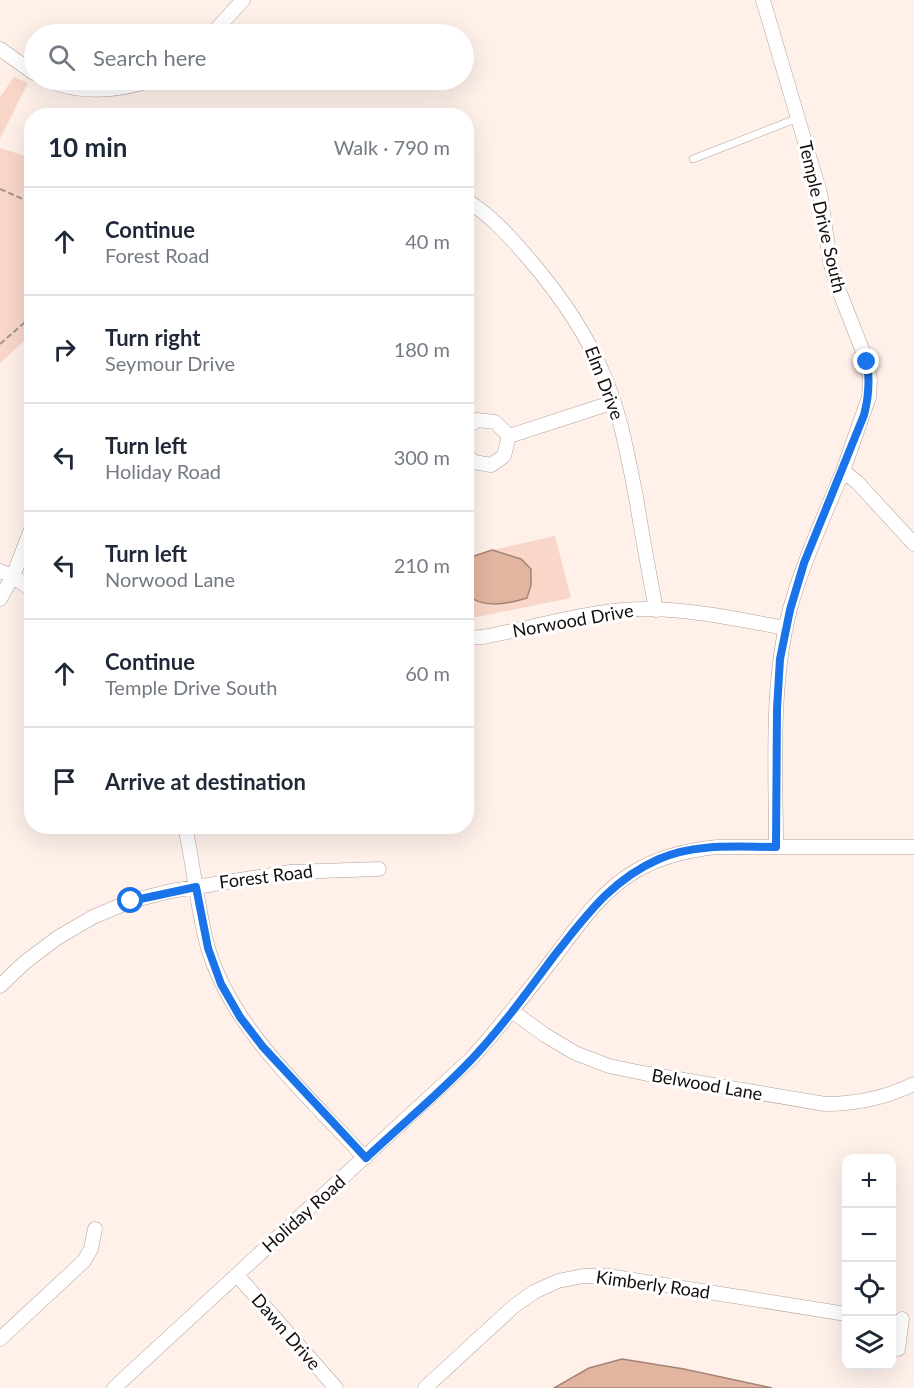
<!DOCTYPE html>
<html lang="en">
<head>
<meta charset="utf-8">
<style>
	body { margin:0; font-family:Lato,sans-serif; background:#f6f6f7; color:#1f2937 }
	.controls { position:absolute; right:18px; bottom:18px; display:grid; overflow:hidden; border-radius:12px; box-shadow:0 6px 24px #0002 }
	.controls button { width:54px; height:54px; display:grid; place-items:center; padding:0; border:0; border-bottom:2px solid #e0e1e3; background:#fff; color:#1f2937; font:30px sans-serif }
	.stop { position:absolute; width:18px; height:18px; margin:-14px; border:4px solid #1a73e8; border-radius:50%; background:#fff }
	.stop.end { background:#1a73e8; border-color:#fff; box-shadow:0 2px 6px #0008 }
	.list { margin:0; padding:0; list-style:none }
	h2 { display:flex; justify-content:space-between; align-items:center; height:78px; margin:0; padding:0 24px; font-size:26px }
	h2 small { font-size:20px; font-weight:400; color:#747a83 }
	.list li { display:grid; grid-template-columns:39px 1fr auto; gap:18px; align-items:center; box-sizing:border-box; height:108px; padding:0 24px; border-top:2px solid #e0e1e3 }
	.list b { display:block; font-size:22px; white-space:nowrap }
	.list p { margin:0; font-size:20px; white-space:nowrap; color:#747a83 }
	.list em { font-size:20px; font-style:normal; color:#747a83 }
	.icon { flex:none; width:33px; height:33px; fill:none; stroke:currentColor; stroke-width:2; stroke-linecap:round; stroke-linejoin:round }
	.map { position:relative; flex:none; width:914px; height:1388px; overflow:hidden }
	.search { position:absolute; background:#fff; box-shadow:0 6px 24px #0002; left:24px; top:24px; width:450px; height:66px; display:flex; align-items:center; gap:15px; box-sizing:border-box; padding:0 21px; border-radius:33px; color:#747a83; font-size:22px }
	.panel { position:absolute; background:#fff; box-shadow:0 6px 24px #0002; left:24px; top:108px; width:450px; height:726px; border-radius:24px }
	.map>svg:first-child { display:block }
	.green { fill:#f8d7c9 }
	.water { fill:#e2b5a1; stroke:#a48374; stroke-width:1.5 }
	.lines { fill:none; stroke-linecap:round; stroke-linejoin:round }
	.service-casing { stroke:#b1a098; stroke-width:8 }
	.minor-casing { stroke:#b1a098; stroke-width:15 }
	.path { stroke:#a19691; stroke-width:2; stroke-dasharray:6 3; stroke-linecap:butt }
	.service { stroke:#fff; stroke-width:7 }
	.minor { stroke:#fff; stroke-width:14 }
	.route { stroke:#1a73e8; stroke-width:8 }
	.labels { text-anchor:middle; stroke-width:6; stroke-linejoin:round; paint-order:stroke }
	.street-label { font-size:18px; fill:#140e0b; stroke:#fff }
</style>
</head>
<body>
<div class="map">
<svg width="914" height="1388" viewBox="0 0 914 1388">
	<rect width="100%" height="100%" fill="#fff0ea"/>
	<path class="green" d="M14 77 28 83 0 139V97Z
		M0 148 32 158 31 335 0 363Z
		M555 536 571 598 467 619 466 595 474 601 521 559 492 550Z"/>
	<path class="water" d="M492 550 521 559 531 569V585L527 598C508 604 483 609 467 595V556L471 557Z
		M622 1359 684 1369 772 1388H554L589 1368Z"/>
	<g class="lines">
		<defs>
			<path id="service" d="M693 159 798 118"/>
			<path id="minor" d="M763 0 820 193 830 260 836 283 867 362 870 380 869 397 843 471 857 482 914 544
				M212 34 243 0
				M0 49 34 73
				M47 80C81 95 118 91 152 80
				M466 200C492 216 510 237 529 259 560 295 587 334 605 378 621 416 628 457 636 497 642 535 649 572 656 610
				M466 428 477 420 495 422 509 436
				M509 436 614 402
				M466 455 474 462 491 465 504 456 509 436
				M0 571 13 576 32 590
				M0 599 13 576 32 527
				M466 638 483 637C536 627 596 608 650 609 696 610 741 620 786 628
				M185 826C194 867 197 908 208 948 232 1030 309 1096 365 1158
				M776 847C776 769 770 686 790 609 803 562 824 517 843 471
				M0 986 24 963 57 938 93 917 131 901 171 891 290 872 379 869
				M512 1011 545 1035 575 1053 609 1066 643 1073 825 1104C857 1104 885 1098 914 1084
				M237 1275 336 1388
				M0 1339 84 1261 91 1249 95 1229
				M898 1349 902 1319
				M114 1388 471 1059C500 1027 526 993 553 959 577 927 599 893 634 872 660 856 688 850 717 847H914
				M425 1388 513 1307 534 1292 558 1281 583 1276H609L846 1314"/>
		</defs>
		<use href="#service" class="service-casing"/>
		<use href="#minor" class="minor-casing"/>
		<path class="path" d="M0 189 32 203
			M0 344 32 316"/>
		<use href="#service" class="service"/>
		<use href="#minor" class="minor"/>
	</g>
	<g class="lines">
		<path class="route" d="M131 901 196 887 208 948 221 984 240 1017 263 1047 366 1158C401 1125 439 1094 472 1059 502 1027 528 991 554 956 586 916 611 880 659 859 695 843 737 847 776 847L777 709 780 659 790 610 804 563 864 415C869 396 870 381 867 362"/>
	</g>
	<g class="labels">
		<g class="street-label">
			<text transform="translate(822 217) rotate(77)" y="6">Temple Drive South</text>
			<text transform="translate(604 383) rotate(69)" y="6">Elm Drive</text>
			<text transform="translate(573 621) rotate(-10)" y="6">Norwood Drive</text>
			<text transform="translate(266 877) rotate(-7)" y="6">Forest Road</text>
			<text transform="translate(707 1085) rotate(10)" y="6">Belwood Lane</text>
			<text transform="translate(304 1214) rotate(-42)" y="6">Holiday Road</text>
			<text transform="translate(653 1285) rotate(8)" y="6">Kimberly Road</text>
			<text transform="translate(286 1332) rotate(49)" y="6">Dawn Drive</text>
		</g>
	</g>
</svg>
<div class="controls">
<button>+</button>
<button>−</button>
<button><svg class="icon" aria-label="locate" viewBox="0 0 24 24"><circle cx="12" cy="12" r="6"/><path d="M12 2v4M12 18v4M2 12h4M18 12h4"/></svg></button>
<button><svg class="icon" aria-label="layers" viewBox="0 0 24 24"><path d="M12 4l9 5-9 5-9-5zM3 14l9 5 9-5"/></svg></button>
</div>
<div class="stop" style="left:131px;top:901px"></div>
<div class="stop end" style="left:867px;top:362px"></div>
<div class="search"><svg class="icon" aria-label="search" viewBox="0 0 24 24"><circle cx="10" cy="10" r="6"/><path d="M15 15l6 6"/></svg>Search here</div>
<section class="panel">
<h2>10 min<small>Walk · 790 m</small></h2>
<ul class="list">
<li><svg class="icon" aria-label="ahead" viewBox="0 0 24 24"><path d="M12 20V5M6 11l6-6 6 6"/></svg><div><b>Continue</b><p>Forest Road</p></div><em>40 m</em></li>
<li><svg class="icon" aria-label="right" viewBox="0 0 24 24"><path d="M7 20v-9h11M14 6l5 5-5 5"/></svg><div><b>Turn right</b><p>Seymour Drive</p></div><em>180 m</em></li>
<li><svg class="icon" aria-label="left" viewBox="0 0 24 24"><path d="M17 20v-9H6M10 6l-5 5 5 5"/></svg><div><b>Turn left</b><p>Holiday Road</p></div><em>300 m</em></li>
<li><svg class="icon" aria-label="left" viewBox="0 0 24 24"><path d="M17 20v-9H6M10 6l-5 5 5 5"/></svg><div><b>Turn left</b><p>Norwood Lane</p></div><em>210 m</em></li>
<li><svg class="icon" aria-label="ahead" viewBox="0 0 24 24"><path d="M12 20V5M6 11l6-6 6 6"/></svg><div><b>Continue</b><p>Temple Drive South</p></div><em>60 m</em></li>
<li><svg class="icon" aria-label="arrive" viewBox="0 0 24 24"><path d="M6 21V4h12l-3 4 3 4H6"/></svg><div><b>Arrive at destination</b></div></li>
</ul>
</section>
</div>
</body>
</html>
